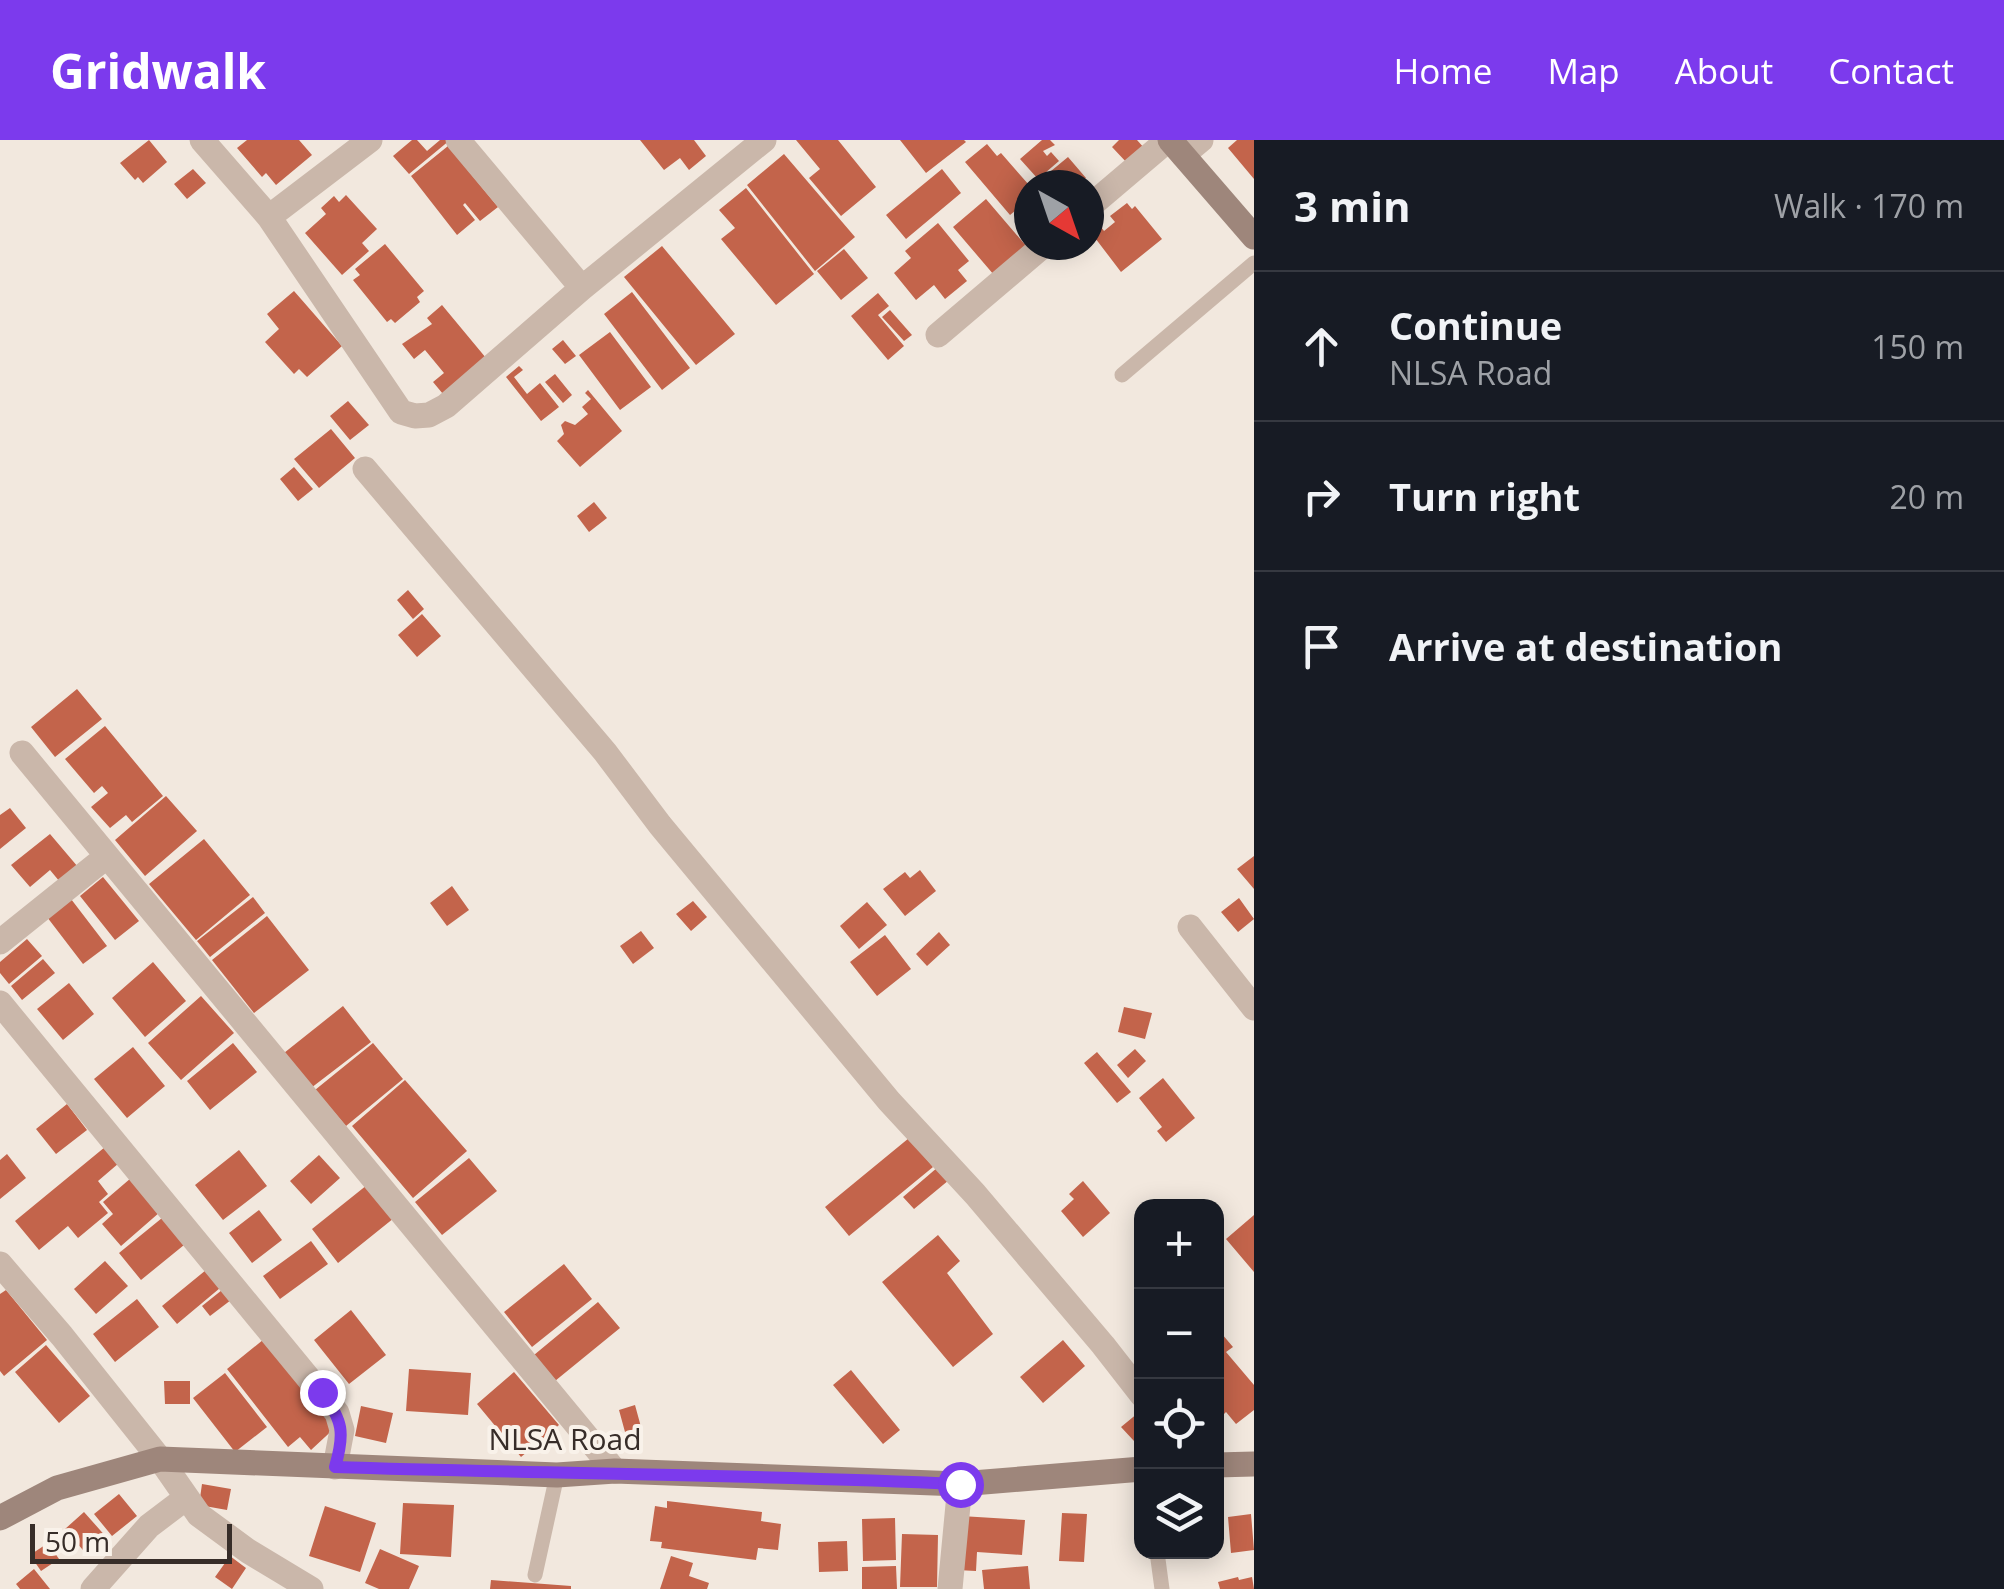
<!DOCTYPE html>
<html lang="en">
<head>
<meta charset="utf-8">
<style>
	body { margin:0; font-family:"Open Sans",sans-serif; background:#242831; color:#f1f3f6 }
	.controls { position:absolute; right:30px; bottom:30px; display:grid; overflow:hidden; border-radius:20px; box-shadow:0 5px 25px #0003 }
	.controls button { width:90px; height:90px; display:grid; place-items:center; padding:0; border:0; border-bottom:2px solid #363941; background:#171b24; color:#f1f3f6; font:50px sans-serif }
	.compass { position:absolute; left:1014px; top:30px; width:90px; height:90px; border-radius:50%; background:#171b24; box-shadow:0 5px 25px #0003; rotate:140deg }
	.scale { position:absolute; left:30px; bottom:25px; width:202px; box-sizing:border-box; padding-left:10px; border:5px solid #372d29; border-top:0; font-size:28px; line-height:35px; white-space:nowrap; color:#372d29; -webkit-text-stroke:8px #f9f2ea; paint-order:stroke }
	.stop { position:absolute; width:30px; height:30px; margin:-22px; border:8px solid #7c3aed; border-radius:50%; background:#fff }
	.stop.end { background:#7c3aed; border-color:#fff; box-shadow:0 2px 10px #0008 }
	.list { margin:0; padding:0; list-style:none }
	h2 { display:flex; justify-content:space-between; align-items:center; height:130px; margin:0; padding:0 40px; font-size:42px }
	h2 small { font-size:32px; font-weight:400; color:#9ea1a6 }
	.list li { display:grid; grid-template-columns:65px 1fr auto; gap:30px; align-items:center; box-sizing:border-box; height:150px; padding:0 40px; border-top:2px solid #363941 }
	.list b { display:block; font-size:38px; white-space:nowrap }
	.list p { margin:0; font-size:32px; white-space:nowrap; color:#9ea1a6 }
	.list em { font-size:32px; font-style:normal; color:#9ea1a6 }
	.icon { flex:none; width:55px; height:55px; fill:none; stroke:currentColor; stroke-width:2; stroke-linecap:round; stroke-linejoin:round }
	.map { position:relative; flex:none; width:1254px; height:1449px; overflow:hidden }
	header { display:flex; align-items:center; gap:60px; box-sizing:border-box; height:140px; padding:0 50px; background:#7c3aed; color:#fff }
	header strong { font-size:48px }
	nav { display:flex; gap:55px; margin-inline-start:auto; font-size:35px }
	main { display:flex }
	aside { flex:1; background:#171b24 }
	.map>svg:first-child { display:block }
	.building { fill:#c3644b }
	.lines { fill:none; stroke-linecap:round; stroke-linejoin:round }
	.lane { stroke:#cab7aa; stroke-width:15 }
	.street { stroke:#cab7aa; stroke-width:25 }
	.secondary { stroke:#9e867b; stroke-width:25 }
	.route { stroke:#7c3aed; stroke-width:12 }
	.labels { text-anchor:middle; stroke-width:8; stroke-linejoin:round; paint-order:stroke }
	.street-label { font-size:30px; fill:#372d29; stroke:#f9f2ea }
</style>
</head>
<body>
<header>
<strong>Gridwalk</strong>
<nav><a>Home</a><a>Map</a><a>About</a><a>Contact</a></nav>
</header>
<main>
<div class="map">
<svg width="1254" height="1449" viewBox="0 0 1254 1449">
	<rect width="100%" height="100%" fill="#f2e8de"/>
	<path class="building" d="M149 0 167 22 143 43 138 37 135 40 120 23Z
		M247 0H299L312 15 276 45 266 33 262 37 237 8Z
		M412 0H417L427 11 440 0H450L409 34 393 16Z
		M640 0H694L706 16 689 30 680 18 664 30Z
		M796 0H838L876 47 841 76 809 38 820 29Z
		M900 0H964L966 2 926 33Z
		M1042 0H1050L1055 5 1043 11 1047 16 1051 12 1059 21 1038 39 1020 19Z
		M1119 0H1137L1145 9 1128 24 1112 7Z
		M1237 0H1254V39L1228 8Z
		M987 4 997 16 1001 13 1029 45V52L1017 63 1020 67 1010 75 965 22Z
		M448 6 498 67 480 81 465 63 463 65 475 80 457 95 411 36Z
		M784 14 855 97 815 131 747 45Z
		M1068 17 1086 38 1078 45H1053L1045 36Z
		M193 29 206 43 187 59 174 44Z
		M942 29 961 53 906 99 886 75Z
		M746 48 814 134 776 165 721 99 735 88 719 70Z
		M346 55 377 89 362 103 369 111 342 135 305 93 326 74 321 68 334 56 339 62Z
		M986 59 1027 107 994 135 953 87Z
		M1127 63 1132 69 1135 66 1162 99 1121 132 1089 90 1098 83 1104 91 1115 82 1110 76Z
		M938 83 969 121 958 130 967 141 945 159 934 145 916 160 894 133 911 118 905 111Z
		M385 104 424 151 417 157 420 162 395 183 391 179 387 182 353 140 360 135 355 129Z
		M662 106 735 194 696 225 624 137Z
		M844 109 868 138 841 160 817 131Z
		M294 151 342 206 307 237 299 229 294 234 265 202 279 189 267 174Z
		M632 152 690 228 662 250 604 174Z
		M878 153 889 166 878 175 904 206 888 220 851 176Z
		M442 165 486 218 443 254 433 242 444 233 425 210 414 219 402 204 432 184 427 178Z
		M890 170 912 195 904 201 882 177Z
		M610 192 651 247 620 270 579 215Z
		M563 200 576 216 565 224 552 209Z
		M519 226 523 230 514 237 527 254 540 243 559 267 541 281 506 237Z
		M555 234 572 255 563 263 545 242Z
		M588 250 622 291 580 327 557 301 564 294 561 285 565 281 575 285 588 274 582 267 591 259 585 253Z
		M348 261 369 285 350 300 330 276Z
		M331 289 355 318 319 348 294 319Z
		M294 327 313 349 298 361 280 339Z
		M594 362 607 378 589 392 577 376Z
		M408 450 424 469 413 479 397 460Z
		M422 474 441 496 417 517 398 495Z
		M77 549 102 579 55 617 31 587Z
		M105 586 163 656 132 682 126 675 110 688 91 667 108 653 102 646 94 653 65 619Z
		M166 656 197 691 145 736 115 700Z
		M10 668 26 688 0 709V675Z
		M50 694 78 727 60 742 50 730 30 747 11 725Z
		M204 699 250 755 196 800 149 744Z
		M1254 716V749L1237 729Z
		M920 730 936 751 905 776 883 749 905 732 910 738Z
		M103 737 139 781 115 800 80 756Z
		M452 746 469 770 447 786 430 763Z
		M253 757 265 773 210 817 197 801Z
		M1239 758 1254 779 1238 792 1221 772Z
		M71 759 107 806 83 824 47 777Z
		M693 761 707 777 691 791 676 774Z
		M867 762 887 785 859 809 840 786Z
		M267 776 309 830 254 873 212 820Z
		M641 791 654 808 633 824 620 806Z
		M939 792 950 805 927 826 916 814Z
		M885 795 911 829 877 856 850 822Z
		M27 799 42 816 9 844 0 833V822Z
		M43 819 55 833 22 860 11 846Z
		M153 822 186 861 145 897 112 858Z
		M69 843 94 874 63 900 37 869Z
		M201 856 234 893 181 940 148 903Z
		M343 866 371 902 311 948 284 913Z
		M1124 867 1152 873 1145 899 1118 892Z
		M233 903 257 932 210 970 187 941Z
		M373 903 403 939 346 986 315 950Z
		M133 907 165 946 127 978 94 939Z
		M1135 909 1146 921 1128 938 1117 925Z
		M1097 912 1131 952 1117 963 1084 923Z
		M1163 938 1195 978 1166 1002 1157 991 1162 987 1139 958Z
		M405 940 467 1011 413 1058 352 986Z
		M67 964 87 990 56 1014 36 989Z
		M909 998 933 1027 849 1096 825 1067Z
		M105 1007 119 1023 98 1041 108 1054 99 1062 108 1073 78 1098 68 1086 39 1110 15 1081Z
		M239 1010 267 1046 223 1080 195 1045Z
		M7 1014 26 1038 0 1059V1020Z
		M319 1015 340 1038 311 1064 290 1041Z
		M469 1018 497 1051 442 1095 415 1062Z
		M938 1027 949 1040 914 1069 903 1057Z
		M131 1038 160 1072 121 1106 102 1084 113 1074 103 1062Z
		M1083 1041 1110 1073 1083 1097 1061 1071 1074 1059 1069 1054Z
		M367 1045 394 1078 338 1123 312 1089Z
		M259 1070 282 1100 252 1123 229 1093Z
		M1254 1075V1132L1226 1099Z
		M162 1078 184 1105 141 1140 119 1113Z
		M938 1095 960 1121 947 1133 993 1194 953 1227 882 1142Z
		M311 1101 328 1124 280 1159 263 1136Z
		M105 1121 128 1146 96 1174 74 1149Z
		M564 1124 592 1159 532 1207 504 1172Z
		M206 1130 220 1148 177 1184 162 1166Z
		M6 1150 47 1200 4 1236 0 1231V1154Z
		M222 1150 231 1160 210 1176 202 1166Z
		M137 1159 159 1187 115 1222 93 1194Z
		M598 1162 620 1188 555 1241 534 1215Z
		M351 1170 386 1215 349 1244 314 1200Z
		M1216 1187 1233 1207 1226 1212 1254 1245V1270L1236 1284 1226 1272 1222 1276 1216 1269Z
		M269 1195 339 1284 311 1310 300 1297 288 1307 227 1229Z
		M1063 1200 1085 1226 1043 1263 1020 1237Z
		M46 1205 90 1256 59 1283 15 1232Z
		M409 1229 471 1233 468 1275 406 1271Z
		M851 1230 900 1290 883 1304 833 1245Z
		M514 1232 559 1285 521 1317 477 1264Z
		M225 1233 267 1287 235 1312 193 1258Z
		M164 1241H190V1264H165Z
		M635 1265 641 1287 625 1292 619 1270Z
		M361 1266 393 1273 386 1303 355 1296Z
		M1138 1273 1142 1277V1295L1134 1301 1121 1287Z
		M202 1344 231 1349 227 1370 199 1365Z
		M119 1354 137 1376 112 1396 94 1374Z
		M667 1361 762 1372 761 1381 781 1384 778 1410 758 1408 756 1420 661 1408 662 1402 650 1401 655 1366 667 1368Z
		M403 1363 454 1365 451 1417 400 1414Z
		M325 1366 376 1383 360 1432 309 1416Z
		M84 1372 108 1399 88 1416 65 1389Z
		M1062 1373 1087 1374 1084 1422 1059 1421Z
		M1251 1374 1254 1410 1231 1413 1228 1377Z
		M961 1376 1025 1380 1022 1415 977 1412 976 1431 957 1430Z
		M895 1378 896 1420 863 1421 862 1379Z
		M902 1394 938 1395 937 1447H900Z
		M847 1401 848 1431 819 1432 818 1402Z
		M48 1403 59 1419 41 1431 30 1415Z
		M380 1409 419 1426 409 1449H379L365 1443Z
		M230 1416 246 1428 232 1449 215 1437Z
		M671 1416 693 1423 689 1436 709 1443 707 1449H660Z
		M896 1426 897 1449H862V1427Z
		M1028 1426 1030 1449H984L982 1430Z
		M34 1429 50 1449H20L16 1444Z
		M1238 1437 1239 1440 1252 1437 1254 1449H1220L1218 1442Z
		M491 1440 571 1446V1449H490Z"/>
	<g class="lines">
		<path class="lane" d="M1122 235 1254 123
			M1157 1412 1162 1449
			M535 1435 557 1335"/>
		<path class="street" d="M202 0 269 77 401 272 415 276 429 275 446 266 582 148 764 0
			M458 0 582 148
			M1183 15 1201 0
			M1089 67 1168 0
			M269 77 370 0
			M938 195 1044 105
			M365 329 605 612 660 685 889 961 975 1054 1103 1205 1142 1255
			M22 613 615 1331
			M1190 787 1254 868
			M0 802 106 717
			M0 863 337 1273 342 1290 335 1327
			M0 1124 62 1196 160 1319 199 1375 248 1411 311 1449
			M93 1449 149 1386 186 1358
			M950 1449 960 1344"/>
		<path class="secondary" d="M1170 0 1254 97
			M1216 1325 1254 1324
			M0 1378 57 1348 160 1319 557 1335 615 1331 960 1344 1142 1329"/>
	</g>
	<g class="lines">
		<path class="route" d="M322 1252C343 1281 345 1293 335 1327 544 1334 751 1334 960 1344"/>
	</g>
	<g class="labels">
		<g class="street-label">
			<text x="565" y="1310">NLSA Road</text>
		</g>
	</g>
</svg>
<div class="controls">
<button>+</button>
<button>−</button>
<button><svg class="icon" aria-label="locate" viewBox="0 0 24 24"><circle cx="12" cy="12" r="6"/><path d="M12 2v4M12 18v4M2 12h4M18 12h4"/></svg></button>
<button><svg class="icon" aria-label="layers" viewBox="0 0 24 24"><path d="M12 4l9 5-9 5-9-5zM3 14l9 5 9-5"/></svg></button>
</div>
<svg class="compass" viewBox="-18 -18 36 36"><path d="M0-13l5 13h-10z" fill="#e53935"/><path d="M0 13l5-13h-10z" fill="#9ea1a6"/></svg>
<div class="scale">50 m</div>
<div class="stop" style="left:960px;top:1344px"></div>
<div class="stop end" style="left:322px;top:1252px"></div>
</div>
<aside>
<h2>3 min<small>Walk · 170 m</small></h2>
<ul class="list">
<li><svg class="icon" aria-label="ahead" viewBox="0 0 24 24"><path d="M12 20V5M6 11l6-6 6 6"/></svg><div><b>Continue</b><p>NLSA Road</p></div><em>150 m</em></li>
<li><svg class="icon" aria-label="right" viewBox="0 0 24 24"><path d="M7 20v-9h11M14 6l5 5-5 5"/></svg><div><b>Turn right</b></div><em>20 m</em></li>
<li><svg class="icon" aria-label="arrive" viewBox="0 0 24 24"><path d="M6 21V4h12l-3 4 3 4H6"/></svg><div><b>Arrive at destination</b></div></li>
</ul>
</aside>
</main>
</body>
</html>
